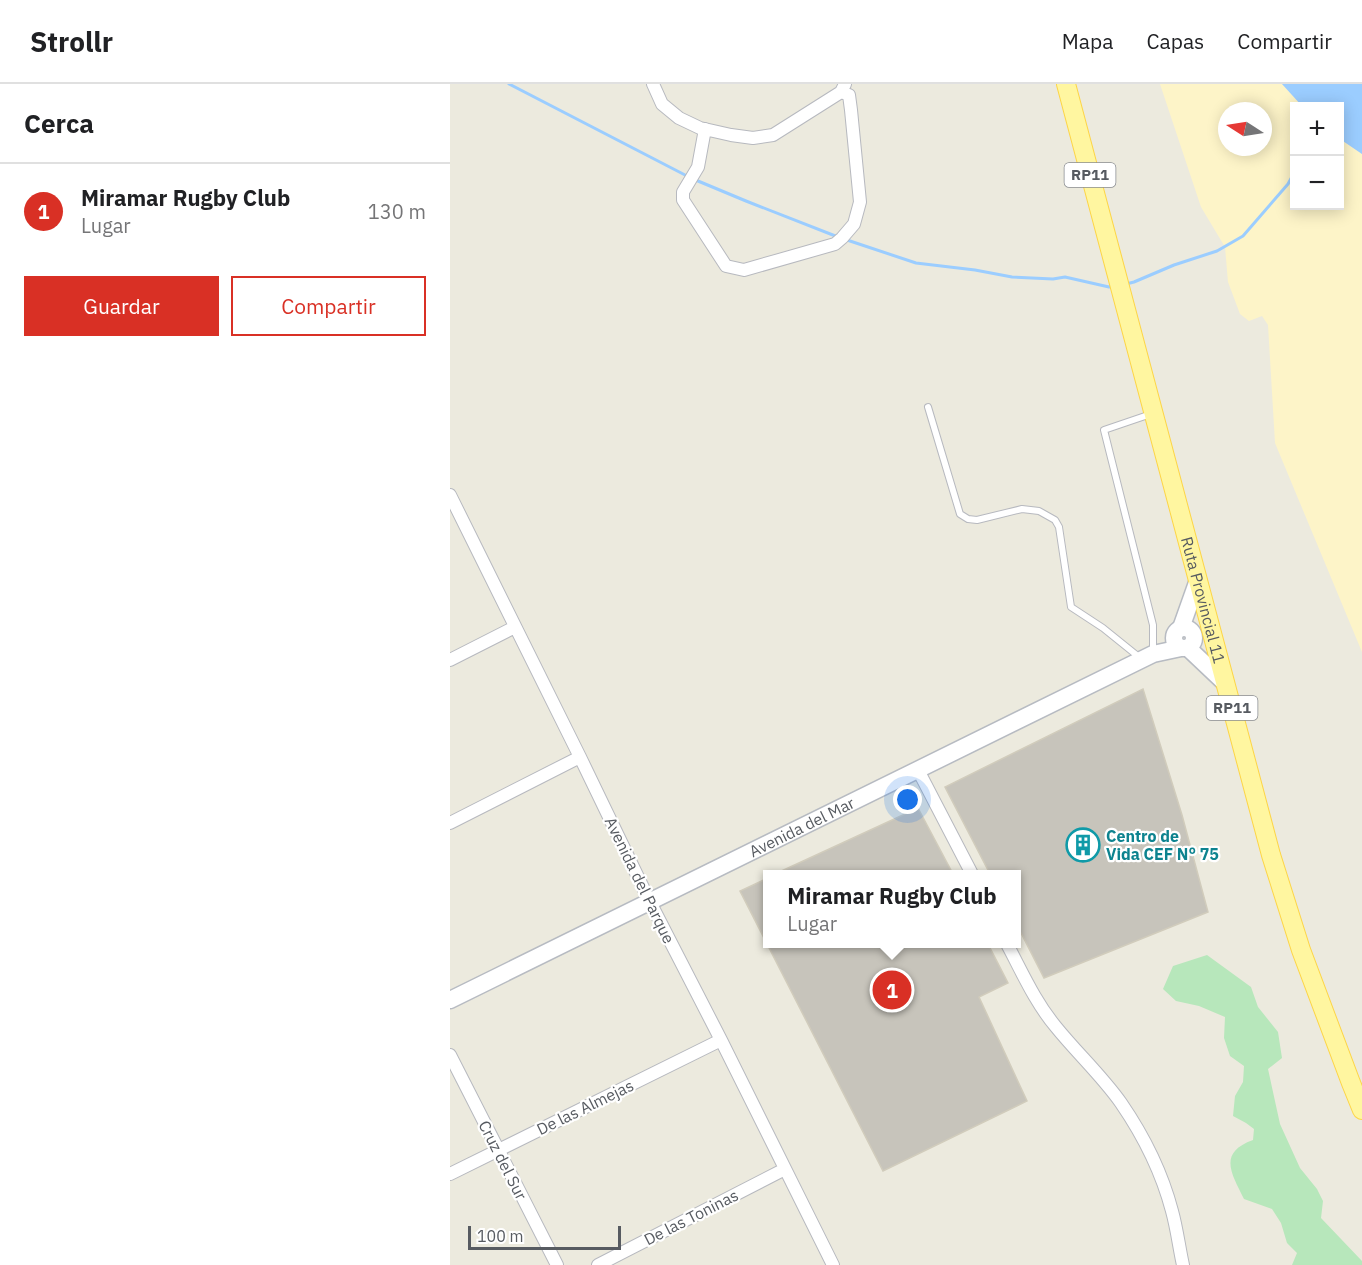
<!DOCTYPE html>
<html lang="es">
<head>
<meta charset="utf-8">
<style>
	body { margin:0; font-family:"IBM Plex Sans",sans-serif; background:#f2f2f2; color:#202124 }
	.controls { position:absolute; right:18px; top:18px; display:grid; overflow:hidden; border-radius:0px; box-shadow:0 3px 15px #0003 }
	.controls button { width:54px; height:54px; display:grid; place-items:center; padding:0; border:0; border-bottom:2px solid #e0e0e0; background:#fff; color:#202124; font:30px sans-serif }
	.compass { position:absolute; left:768px; top:18px; width:54px; height:54px; border-radius:50%; background:#fff; box-shadow:0 3px 15px #0003; rotate:282deg }
	.scale { position:absolute; left:18px; bottom:15px; width:153px; box-sizing:border-box; padding-left:6px; border:3px solid #575b61; border-top:0; font-size:16px; line-height:21px; white-space:nowrap; color:#575b61; -webkit-text-stroke:4px #fff; paint-order:stroke }
	.you { position:absolute; left:458px; top:716px; width:21px; height:21px; margin:-15px; border:4px solid #fff; border-radius:50%; background:#1a73e8; box-shadow:0 0 0 9px #1a73e833 }
	.badge { display:grid; place-items:center; width:39px; height:39px; border-radius:50%; background:#d93025; color:#fff; font-size:20px; font-weight:700 }
	.pin { position:absolute; translate:-50% -50%; border:3px solid #fff; box-shadow:0 2px 6px #0006 }
	.popup { position:absolute; left:313px; top:786px; width:258px; height:78px; box-sizing:border-box; display:grid; place-content:center; border-radius:0px; background:#fff; filter:drop-shadow(0 2px 4px #0005); font-size:20px; white-space:nowrap; color:#757577 }
	.popup b { font-size:22px; color:#202124 }
	.popup::after { content:''; position:absolute; left:50%; top:100%; margin-left:-12px; border:12px solid transparent; border-top-color:#fff }
	.list { margin:0; padding:0; list-style:none }
	h2 { display:flex; justify-content:space-between; align-items:center; height:78px; margin:0; padding:0 24px; font-size:26px }
	h2 small { font-size:20px; font-weight:400; color:#757577 }
	.list li { display:grid; grid-template-columns:39px 1fr auto; gap:18px; align-items:center; box-sizing:border-box; height:96px; padding:0 24px; border-top:2px solid #e0e0e0 }
	.list b { display:block; font-size:22px; white-space:nowrap }
	.list p { margin:0; font-size:20px; white-space:nowrap; color:#757577 }
	.list em { font-size:20px; font-style:normal; color:#757577 }
	.actions { display:flex; gap:12px; padding:18px 24px }
	.actions a { flex:1; padding:14px 0; border:2px solid #d93025; border-radius:0px; text-align:center; font-size:21px; color:#d93025 }
	.actions .main { background:#d93025; color:#fff }
	.map { position:relative; flex:none; width:912px; height:1181px; overflow:hidden }
	header { display:flex; align-items:center; gap:36px; box-sizing:border-box; height:84px; padding:0 30px; background:#fff; border-bottom:2px solid #e0e0e0 }
	header strong { font-size:28px }
	nav { display:flex; gap:33px; margin-inline-start:auto; font-size:21px }
	main { display:flex }
	aside { flex:1; background:#fff }
	.map>svg:first-child { display:block }
	.green { fill:#b7e7bb }
	.sand { fill:#fdf4c8; fill-rule:evenodd }
	.water { fill:#9bcdff }
	.lines { fill:none; stroke-linecap:round; stroke-linejoin:round }
	.stream { stroke:#9bcdff; stroke-width:3 }
	.building { fill:#c7c4bb; stroke:#d1ccbc; stroke-width:1.5 }
	.lane-casing { stroke:#b7b9bf; stroke-width:8 }
	.street-casing { stroke:#b7b9bf; stroke-width:14 }
	.secondary-casing { stroke:#b7bbc2; stroke-width:19 }
	.primary-casing { stroke:#fdd547; stroke-width:20 }
	.lane { stroke:#fff; stroke-width:6 }
	.street { stroke:#fff; stroke-width:12 }
	.secondary { stroke:#fff; stroke-width:16 }
	.primary { stroke:#fff6a0; stroke-width:18 }
	.labels { text-anchor:middle; stroke-width:4.5; stroke-linejoin:round; paint-order:stroke }
	.shield { fill:#fff; stroke:#898c90; stroke-width:1.5 }
	.shield-label { font-size:15px; font-weight:bold; fill:#575b61 }
	.street-label { font-size:16px; fill:#575b61; stroke:#fff }
	.culture-label { font-size:16px; font-weight:bold; fill:#0d838f; stroke:#fff; text-anchor:start }
</style>
</head>
<body>
<header>
<strong>Strollr</strong>
<nav><a>Mapa</a><a>Capas</a><a>Compartir</a></nav>
</header>
<main>
<aside>
<h2>Cerca<small></small></h2>
<ul class="list">
<li><span class="badge">1</span><div><b>Miramar Rugby Club</b><p>Lugar</p></div><em>130 m</em></li>
</ul>
<div class="actions"><a class="main">Guardar</a><a>Compartir</a></div>
</aside>
<div class="map">
<svg width="912" height="1181" viewBox="0 0 912 1181">
	<rect width="100%" height="100%" fill="#eceade"/>
	<path class="green" d="M757 871 801 903 808 923 828 948 832 974 818 985 830 1040 850 1084 867 1105 873 1117 871 1134 912 1177V1181H842L847 1169 837 1159 831 1139 822 1125 794 1115C782 1090 767 1069 803 1056L804 1045 796 1039 783 1032 785 1012 793 998 794 982 780 972 774 954 775 933 749 922 726 917 713 905 723 882Z"/>
	<path class="sand" d="M710 0H832L852 22H844V122H890V55L912 70V568L825 359 818 241 812 232 799 237 790 230 778 198 775 163 751 123ZM777 27H813V63H777Z"/>
	<path class="water" d="M832 0H912V70L890 55V22H852Z"/>
	<g class="lines">
		<path class="stream" d="M59 0 237 92
			M248 97 296 117 388 153
			M394 155 466 179 525 186 562 193 603 195 615 193 659 203 663 202
			M676 200 684 198 724 181 767 167 793 152 838 100 844 89"/>
	</g>
	<path class="building" d="M693 605 732 731 758 828 594 894 567 841V790H540L495 703Z
		M468 724 503 790H325Z
		M318 794V860H538L558 899 529 913 577 1017 433 1087 290 807Z"/>
	<g class="lines">
		<defs>
			<path id="lane" d="M478 323 510 430 518 435 527 436 572 425 589 427 605 436 609 443 621 523 653 544 689 573
				M701 330 654 346 703 541V568"/>
			<path id="street" d="M203 0 212 20 229 34 250 44 281 51 303 54 323 51 391 8 395 0
				M255 45 248 83 233 108V116L276 182 294 186 385 160 392 154 404 140 410 118 401 26 399 11 391 8
				M0 411 130 673 200 818 271 956 383 1181
				M0 576 65 543
				M468 686 522 790
				M0 739 130 673
				M557 860C572 888 585 918 606 943 627 969 652 992 671 1019 693 1051 712 1089 722 1127 727 1145 729 1163 733 1181
				M0 971 107 1181
				M0 1090 271 956
				M148 1181 335 1085"/>
			<g id="secondary">
				<circle cx="734" cy="554" r="10"/>
				<path d="M731 544 748 496"/>
				<path d="M738 564 775 599"/>
				<path id="s1" d="M0 916 703 570 731 564"/>
			</g>
			<g id="primary">
				<path id="s2" d="M616 0 821 771 851 866 901 999 912 1026"/>
			</g>
		</defs>
		<use href="#lane" class="lane-casing"/>
		<use href="#street" class="street-casing"/>
		<use href="#secondary" class="secondary-casing"/>
		<use href="#primary" class="primary-casing"/>
		<use href="#lane" class="lane"/>
		<use href="#street" class="street"/>
		<use href="#secondary" class="secondary"/>
		<use href="#primary" class="primary"/>
	</g>
	<defs>
		<symbol id="building-ring" viewBox="-11 -11 22 22"><circle r="9.5" fill="#fff" stroke="#0f9aa8" stroke-width="1.5"/><path d="M-4-6H4V6H1V3H-1V6H-4ZM-2.5-4.3h1.7v1.8h-1.7ZM.8-4.3h1.7v1.8H.8ZM-2.5-1h1.7V.8h-1.7ZM.8-1h1.7V.8H.8Z" fill="#0f9aa8"/></symbol>
	</defs>
	<g fill-rule="evenodd">
		<use href="#building-ring" x="614" y="742" width="38" height="38"/>
	</g>
	<g class="labels">
		<g class="shield">
			<rect x="614.5" y="79" width="51" height="24" rx="4.5"/>
			<rect x="756.5" y="612" width="51" height="24" rx="4.5"/>
		</g>
		<g class="shield-label">
			<text x="640" y="96">RP11</text>
			<text x="782" y="629">RP11</text>
		</g>
		<g class="street-label">
			<text dy="6" stroke="none"><textPath href="#s2" startOffset="534">Ruta Provincial 11</textPath></text>
			<text dy="6" stroke="none"><textPath href="#s1" startOffset="392">Avenida del Mar</textPath></text>
			<text transform="translate(190 796) rotate(64)" y="6">Avenida del Parque</text>
			<text transform="translate(135 1023) rotate(-26)" y="6">De las Almejas</text>
			<text transform="translate(53 1076) rotate(63)" y="6">Cruz del Sur</text>
			<text transform="translate(241 1133) rotate(-27)" y="6">De las Toninas</text>
		</g>
		<g class="culture-label">
			<text x="656" y="758">Centro de<tspan x="656" dy="18">Vida CEF N° 75</tspan></text>
		</g>
	</g>
</svg>
<div class="controls">
<button>+</button>
<button>−</button>
</div>
<svg class="compass" viewBox="-18 -18 36 36"><path d="M0-13l5 13h-10z" fill="#e53935"/><path d="M0 13l5-13h-10z" fill="#757577"/></svg>
<div class="scale">100 m</div>
<div class="you"></div>
<div class="pin badge" style="left:442px;top:906px">1</div>
<div class="popup"><b>Miramar Rugby Club</b>Lugar</div>
</div>
</main>
</body>
</html>
